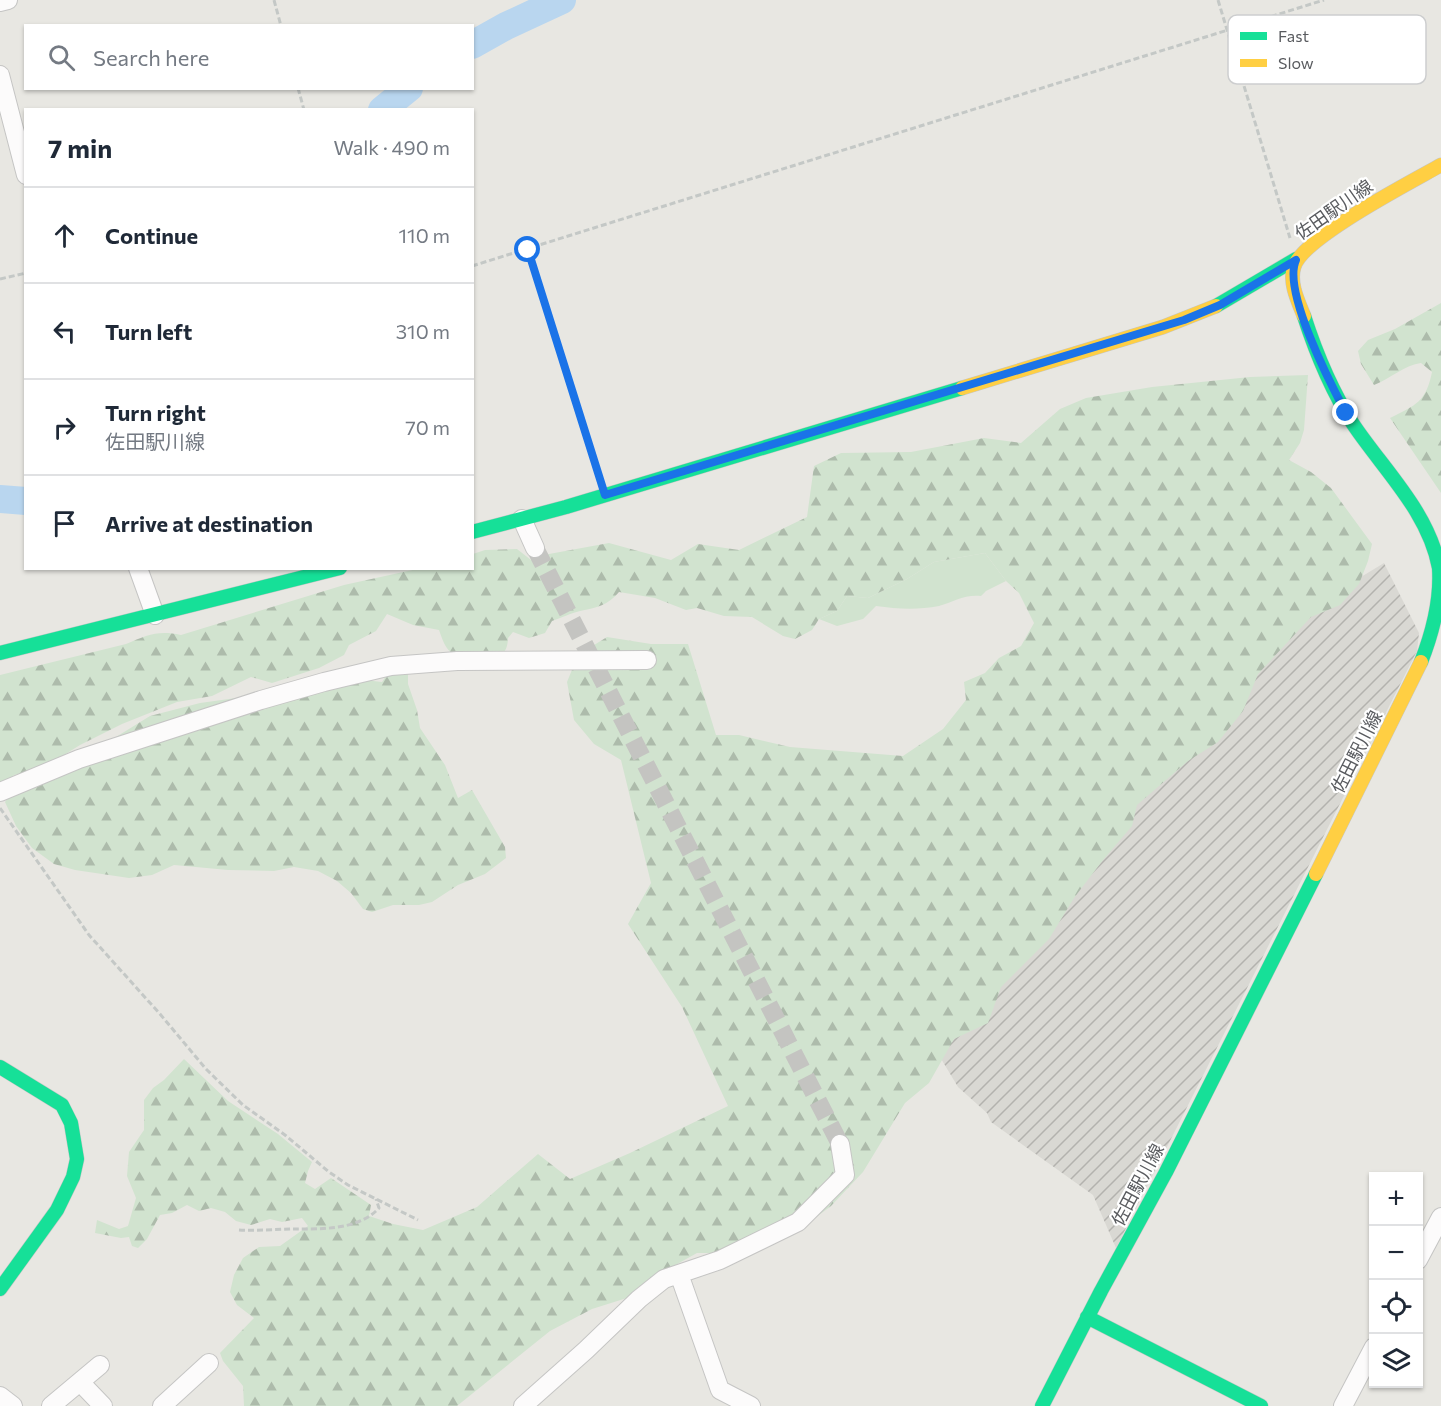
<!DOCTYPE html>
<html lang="en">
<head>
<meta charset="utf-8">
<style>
	body { margin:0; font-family:Commissioner,"Noto Sans JP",sans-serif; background:#f2f2f3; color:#1f2937 }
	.controls { position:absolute; right:18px; bottom:18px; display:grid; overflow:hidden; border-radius:0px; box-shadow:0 2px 4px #0004 }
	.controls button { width:54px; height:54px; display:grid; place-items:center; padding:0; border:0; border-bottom:2px solid #e0e1e3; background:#fff; color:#1f2937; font:30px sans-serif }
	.stop { position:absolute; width:18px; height:18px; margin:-14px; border:4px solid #1a73e8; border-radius:50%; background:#fff }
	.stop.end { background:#1a73e8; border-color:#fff; box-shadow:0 2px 6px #0008 }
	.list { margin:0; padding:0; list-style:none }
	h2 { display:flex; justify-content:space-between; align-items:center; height:78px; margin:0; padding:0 24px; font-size:26px }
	h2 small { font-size:20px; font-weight:400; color:#747a83 }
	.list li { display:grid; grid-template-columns:39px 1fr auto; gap:18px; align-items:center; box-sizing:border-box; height:96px; padding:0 24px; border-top:2px solid #e0e1e3 }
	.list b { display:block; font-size:22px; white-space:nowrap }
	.list p { margin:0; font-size:20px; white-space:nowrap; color:#747a83 }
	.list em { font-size:20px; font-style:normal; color:#747a83 }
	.icon { flex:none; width:33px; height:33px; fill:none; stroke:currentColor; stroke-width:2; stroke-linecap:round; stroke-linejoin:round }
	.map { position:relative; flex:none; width:1441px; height:1406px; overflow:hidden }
	.search { position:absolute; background:#fff; box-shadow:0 2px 4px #0004; left:24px; top:24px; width:450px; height:66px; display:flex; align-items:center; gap:15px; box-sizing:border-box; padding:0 21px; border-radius:0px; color:#747a83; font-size:22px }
	.panel { position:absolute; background:#fff; box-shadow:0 2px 4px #0004; left:24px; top:108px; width:450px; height:462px; border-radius:0px }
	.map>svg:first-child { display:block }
	.industrial { fill:url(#industrial-furrows) }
	.grass { fill:#d1e3cf }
	.forest { fill:url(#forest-firs) }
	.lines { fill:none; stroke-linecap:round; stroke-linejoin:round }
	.river { stroke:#b9d6ef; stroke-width:28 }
	.street-tunnel { stroke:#c4c4c1; stroke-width:18; stroke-dasharray:18 9; stroke-linecap:butt }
	.street-casing { stroke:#c5c5c4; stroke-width:20 }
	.fast-casing { stroke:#c5c6c5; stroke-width:15 }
	.slow-casing { stroke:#c5c6c5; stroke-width:15 }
	.path { stroke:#c4c8c6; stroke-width:3; stroke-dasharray:6 3; stroke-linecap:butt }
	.street { stroke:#fcfbfb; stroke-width:18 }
	.fast { stroke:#16e098; stroke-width:14 }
	.slow { stroke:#ffcf43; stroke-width:14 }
	.route { stroke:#1a73e8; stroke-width:8 }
	.labels { text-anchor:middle; stroke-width:4.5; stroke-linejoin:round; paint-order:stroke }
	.street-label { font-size:18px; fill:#595b5f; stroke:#fff }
	.key { fill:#fff; stroke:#cdcecf; stroke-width:1.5 }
	.key-label { font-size:16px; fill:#595b5f }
</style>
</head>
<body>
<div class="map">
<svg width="1441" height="1406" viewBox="0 0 1441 1406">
	<defs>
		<pattern id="industrial-furrows" width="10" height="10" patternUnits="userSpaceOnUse" patternTransform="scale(1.5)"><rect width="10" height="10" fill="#d9d8d3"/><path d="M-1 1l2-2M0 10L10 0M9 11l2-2" fill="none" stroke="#b3b2ae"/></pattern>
		<pattern id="forest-firs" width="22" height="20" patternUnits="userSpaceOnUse" patternTransform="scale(1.5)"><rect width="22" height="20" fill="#d1e3cf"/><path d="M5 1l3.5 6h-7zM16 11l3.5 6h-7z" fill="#adbbab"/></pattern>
	</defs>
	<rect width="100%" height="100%" fill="#e8e7e2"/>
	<path class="industrial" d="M1384 563 1419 633 1417 651 1116 1248 1093 1195 991 1122 987 1113 958 1087 940 1057 1064 897 1176 744 1282 625Z"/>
	<path class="grass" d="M985 553 1006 581 986 591 981 596C965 594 953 602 939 606 918 610 897 609 876 606L863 619 837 626 819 619 837 611 847 596 868 598 907 579 934 562Z"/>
	<path class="forest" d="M1441 303V493L1390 418C1416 405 1426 402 1432 372L1421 363C1405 365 1391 378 1374 385L1361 364 1358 351 1368 340 1395 329Z
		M1308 375 1304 430 1300 443 1289 460 1311 472 1331 488 1372 544 1368 561 1359 584 1340 605 1311 617 1258 674 1243 711 1218 742 1188 761 1137 805 1132 826 1103 860 1074 898 1049 939 1001 987 988 1023 954 1039 929 1083 905 1103 863 1172 831 1206 795 1233 750 1253H697L670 1268 630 1297 592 1309 550 1331 457 1406H244L243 1386 223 1361 220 1353 254 1318 237 1305 230 1292 234 1275 243 1258 259 1247 280 1246 308 1226 302 1218 282 1222 270 1219 251 1225 236 1221 225 1212 211 1208 199 1211 187 1205 172 1213 160 1215 147 1239 138 1248 132 1246 129 1237 121 1238 95 1233 97 1220 119 1229 128 1226 136 1198 127 1176 129 1152 144 1130V1100L153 1088 164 1080 184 1059 228 1101 278 1134 312 1162 308 1171 305 1183 315 1189 331 1178 371 1205 369 1216 393 1224 423 1230 477 1207 538 1154 570 1179 630 1153 728 1106 682 1007 628 924 651 883 621 760 594 744 574 720 567 682 578 655 607 637 651 644H688L716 735H739L790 747 903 756 943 729 966 700 964 682 985 673 999 658 1021 646 1034 623 1019 593 1006 581 985 553 934 562 907 579 868 598 847 596 837 611 819 619 812 630 795 639 783 636 752 617 724 616 697 608 686 610 655 598 619 592C608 605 597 608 580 611 571 613 561 618 552 621L545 633 529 638 513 632 508 638C507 663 493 652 477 651 469 651 462 658 454 654 445 650 442 638 439 630L413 625 387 614 376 631 349 645 344 655 319 668 272 683 251 677 212 696 177 702 122 724 80 745 40 770 14 775 6 784 0 787V675L126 644C147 635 158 630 181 635L344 585 417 569 472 568 473 554 485 550 517 549 531 560 549 554 609 543 671 560 698 544 739 550 807 517 814 466 841 453 911 452 984 438 1021 443 1060 409 1086 398 1152 387 1250 377Z
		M396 661 408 663V684L417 710 420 728 445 765 458 798 472 790 505 847 506 858 485 874 458 885 432 902 419 905H393L372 912 363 909 351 893 337 881 318 871 294 867 274 871 228 870 174 865 152 875 129 878 75 870 54 864 32 848 16 826 5 802 17 784 103 745 150 716 200 703 364 680 382 682Z"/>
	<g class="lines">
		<path class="river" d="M472 45 506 26 562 0
			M382 110 409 88
			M0 499 26 501"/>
		<path class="street-tunnel" d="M535 548 840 1144"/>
		<defs>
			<path id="street" d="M0 2 8 0
				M0 75 26 175
				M522 519 535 548
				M138 568 155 615
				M0 792 79 759 261 700 324 682 391 666 457 661 647 660
				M1418 1260 1441 1217
				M679 1274 720 1390 751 1406
				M80 1382 103 1406
				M0 1396 13 1406
				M51 1406 100 1365
				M162 1406 209 1363
				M523 1406 586 1350 639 1299 664 1279 720 1260 798 1222 845 1175 840 1144
				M1343 1406 1374 1347"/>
			<path id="fast" d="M1216 306 1296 259
				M1304 316C1316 353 1331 390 1353 424 1383 469 1429 512 1439 568 1441 599 1432 634 1421 662
				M472 532 566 507 962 388
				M0 653 340 568
				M0 1067 62 1105 71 1123 77 1159 73 1177 57 1210 0 1289
				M1087 1317 1261 1406
				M1042 1406 1101 1291 1166 1172 1316 874"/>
			<path id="slow" d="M1304 316C1298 301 1289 283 1294 267 1302 238 1411 182 1441 165
				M962 388 1163 327 1216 306
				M1316 874 1421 662"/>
		</defs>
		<use href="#street" class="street-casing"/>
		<use href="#fast" class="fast-casing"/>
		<use href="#slow" class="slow-casing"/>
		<path class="path" d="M274 0 281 26
			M1218 0 1290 238
			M298 88 304 110
			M528 250 599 478
			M472 266 1324 0
			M0 279 26 273
			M0 808 89 935 160 1014 206 1069 243 1105 285 1135 329 1172 348 1185 418 1220
			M239 1230C258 1231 277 1229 295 1229 323 1229 359 1230 379 1208L376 1199"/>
		<use href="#street" class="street"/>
		<use href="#fast" class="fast"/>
		<use href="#slow" class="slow"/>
	</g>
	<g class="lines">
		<path class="route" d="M528 250 605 495 1184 320 1220 305 1296 260C1282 290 1330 383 1346 413"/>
	</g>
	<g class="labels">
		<g class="street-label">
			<text transform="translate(1334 210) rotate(-35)" y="6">佐田駅川線</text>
			<text transform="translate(1357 752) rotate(-63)" y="6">佐田駅川線</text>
			<text transform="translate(1138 1185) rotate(-62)" y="6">佐田駅川線</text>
		</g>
	</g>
	<rect x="1228" y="15" width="198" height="69" rx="9" class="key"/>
	<rect x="1240" y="32" width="27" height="8" fill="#16e098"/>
	<rect x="1240" y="59" width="27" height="8" fill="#ffcf43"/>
	<g class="key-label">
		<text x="1278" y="42">Fast</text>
		<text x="1278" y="69">Slow</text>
	</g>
</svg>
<div class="controls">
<button>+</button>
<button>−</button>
<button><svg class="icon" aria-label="locate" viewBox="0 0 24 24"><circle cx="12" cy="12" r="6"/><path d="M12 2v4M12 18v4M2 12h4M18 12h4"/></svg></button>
<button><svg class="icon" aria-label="layers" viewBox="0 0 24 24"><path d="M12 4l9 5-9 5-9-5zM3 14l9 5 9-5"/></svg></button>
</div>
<div class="stop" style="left:528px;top:250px"></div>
<div class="stop end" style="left:1346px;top:413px"></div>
<div class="search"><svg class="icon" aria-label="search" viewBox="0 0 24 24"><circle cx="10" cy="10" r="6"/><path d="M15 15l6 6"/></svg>Search here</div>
<section class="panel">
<h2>7 min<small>Walk · 490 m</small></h2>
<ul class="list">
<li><svg class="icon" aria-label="ahead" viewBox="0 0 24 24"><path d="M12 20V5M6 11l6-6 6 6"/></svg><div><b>Continue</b></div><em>110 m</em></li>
<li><svg class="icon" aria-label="left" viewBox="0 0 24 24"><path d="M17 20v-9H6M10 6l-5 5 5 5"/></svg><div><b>Turn left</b></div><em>310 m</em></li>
<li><svg class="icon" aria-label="right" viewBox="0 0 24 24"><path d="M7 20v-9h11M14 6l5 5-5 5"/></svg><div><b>Turn right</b><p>佐田駅川線</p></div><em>70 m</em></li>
<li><svg class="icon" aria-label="arrive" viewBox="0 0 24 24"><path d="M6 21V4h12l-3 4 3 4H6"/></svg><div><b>Arrive at destination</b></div></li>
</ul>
</section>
</div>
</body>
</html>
